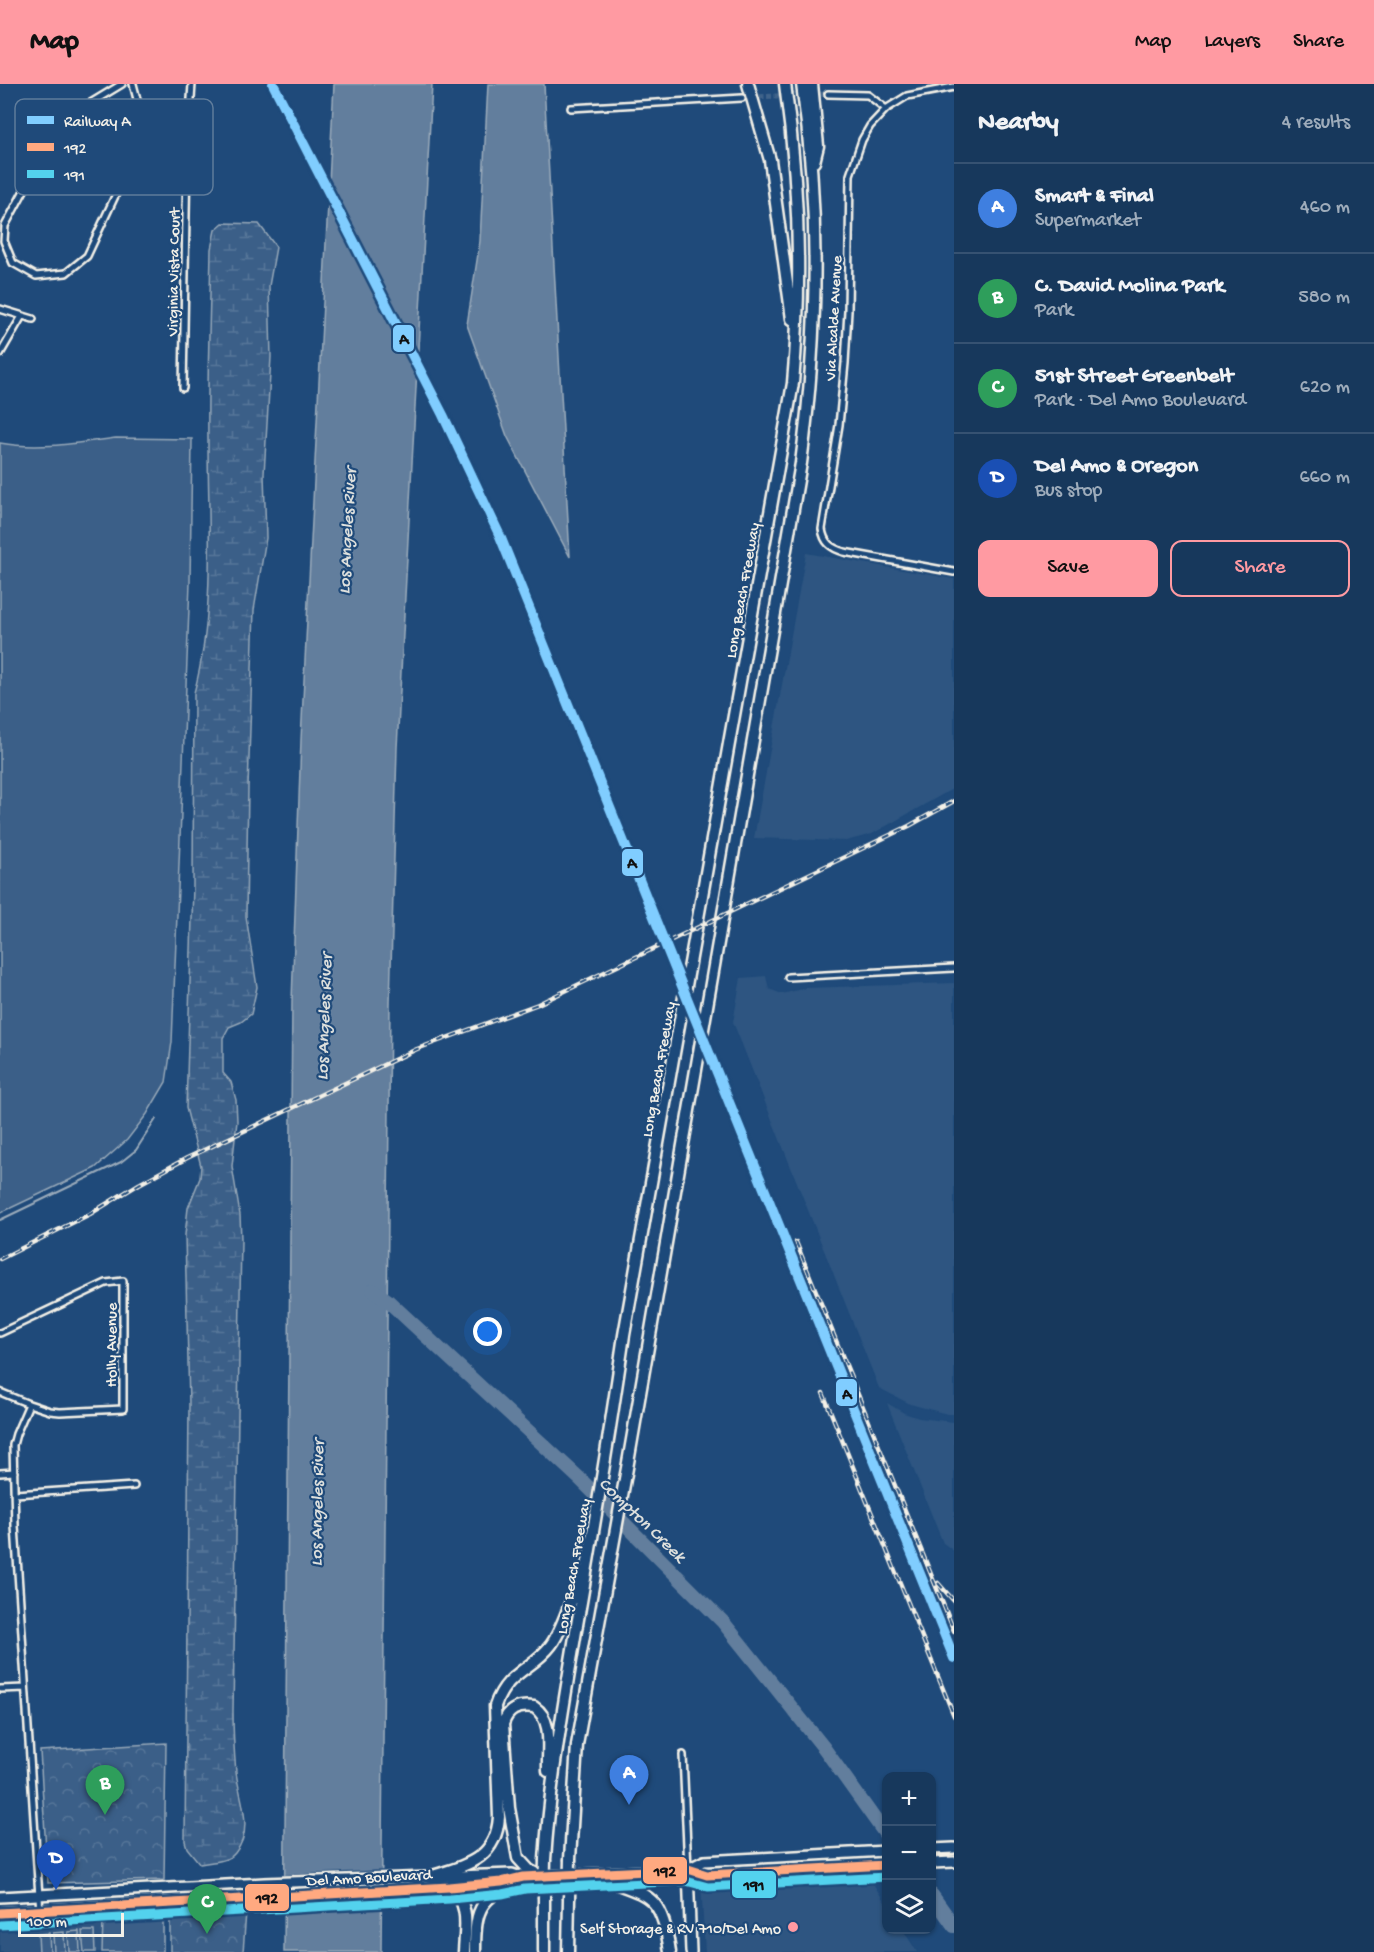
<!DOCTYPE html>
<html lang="en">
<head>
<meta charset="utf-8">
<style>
	body { margin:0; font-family:"Gochi Hand",sans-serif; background:#203f62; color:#f1f3f6 }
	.controls { position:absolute; right:18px; bottom:18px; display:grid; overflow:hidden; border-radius:12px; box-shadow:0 2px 4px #0004 }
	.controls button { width:54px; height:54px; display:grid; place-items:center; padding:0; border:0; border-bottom:2px solid #365272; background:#17385c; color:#f1f3f6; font:30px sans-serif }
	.scale { position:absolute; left:18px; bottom:15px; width:106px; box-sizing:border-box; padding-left:6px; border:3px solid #f4f1e8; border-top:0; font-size:16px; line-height:21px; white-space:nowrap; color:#f4f1e8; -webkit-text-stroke:4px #1f4a7a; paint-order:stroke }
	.you { position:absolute; left:488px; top:1248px; width:21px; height:21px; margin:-15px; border:4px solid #fff; border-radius:50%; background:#1a73e8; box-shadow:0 0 0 9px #1a73e833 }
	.badge { display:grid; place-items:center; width:39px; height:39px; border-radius:50%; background:#ff9aa2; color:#fff; font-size:20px; font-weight:700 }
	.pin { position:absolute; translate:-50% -50px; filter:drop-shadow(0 2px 3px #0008) }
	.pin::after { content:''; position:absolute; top:32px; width:21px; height:18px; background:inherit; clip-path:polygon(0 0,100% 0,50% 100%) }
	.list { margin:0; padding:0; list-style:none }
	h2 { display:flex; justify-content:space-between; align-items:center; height:78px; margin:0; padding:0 24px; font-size:26px }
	h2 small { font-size:20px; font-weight:400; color:#9eacbb }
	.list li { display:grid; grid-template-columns:39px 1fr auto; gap:18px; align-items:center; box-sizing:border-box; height:90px; padding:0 24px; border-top:2px solid #365272 }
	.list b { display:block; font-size:22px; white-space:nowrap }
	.list p { margin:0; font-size:20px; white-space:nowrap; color:#9eacbb }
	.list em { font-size:20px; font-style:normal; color:#9eacbb }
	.actions { display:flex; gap:12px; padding:18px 24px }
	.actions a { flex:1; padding:14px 0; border:2px solid #ff9aa2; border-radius:12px; text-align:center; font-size:21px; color:#ff9aa2 }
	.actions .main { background:#ff9aa2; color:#111 }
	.icon { flex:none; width:33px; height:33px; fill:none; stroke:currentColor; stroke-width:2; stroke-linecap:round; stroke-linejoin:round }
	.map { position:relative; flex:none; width:954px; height:1868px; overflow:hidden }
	header { display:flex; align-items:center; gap:36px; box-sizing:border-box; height:84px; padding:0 30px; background:#ff9aa2; color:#111 }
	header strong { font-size:28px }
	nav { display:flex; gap:33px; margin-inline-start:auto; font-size:21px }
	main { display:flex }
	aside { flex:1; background:#17385c }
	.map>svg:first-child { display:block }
	.built { fill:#2d5581 }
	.green { fill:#3a5f88; stroke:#97a8b8; stroke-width:1.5 }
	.wetland { fill:url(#wetland-marsh); stroke:#97a8b8; stroke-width:1.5 }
	.park { fill:url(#park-crowns); stroke:#97a8b8; stroke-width:1.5 }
	.water { fill:#627e9d; stroke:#9cacbb; stroke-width:1.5 }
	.pier { fill:#1f4a7a }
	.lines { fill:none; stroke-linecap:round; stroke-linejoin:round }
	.stream { stroke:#9cacbb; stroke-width:2 }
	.river { stroke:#627e9d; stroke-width:14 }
	.minor-tunnel { stroke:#3f638a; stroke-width:5; stroke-dasharray:5 2.5; stroke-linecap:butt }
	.minor-casing { stroke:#f4f1e8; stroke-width:10 }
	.primary-casing { stroke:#f4f1e8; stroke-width:14 }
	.motorway-casing { stroke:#f4f1e8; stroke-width:15 }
	.minor { stroke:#1f4a7a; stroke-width:5 }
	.primary { stroke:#1f4a7a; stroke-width:9 }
	.motorway { stroke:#1f4a7a; stroke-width:10 }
	.rail-casing { stroke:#f4f1e8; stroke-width:4.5 }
	.rail { stroke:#1f4a7a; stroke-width:2; stroke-dasharray:7; stroke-linecap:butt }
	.motorway-bridge-casing { stroke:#f4f1e8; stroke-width:15; stroke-linecap:butt }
	.motorway-bridge { stroke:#1f4a7a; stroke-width:10 }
	.bus-1-casing { stroke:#1f4a7a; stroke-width:14 }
	.bus-2-casing { stroke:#1f4a7a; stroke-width:14 }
	.bus-1 { stroke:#ffa980; stroke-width:9 }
	.bus-2 { stroke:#53d2ee; stroke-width:9 }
	.rail-1-casing { stroke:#1f4a7a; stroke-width:15 }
	.rail-1 { stroke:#80cdff; stroke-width:10 }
	.poi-dot { fill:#ff9aa2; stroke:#1f4a7a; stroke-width:2 }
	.labels { text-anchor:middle; stroke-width:4.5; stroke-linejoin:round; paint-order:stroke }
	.street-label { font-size:16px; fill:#f4f1e8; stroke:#1f4a7a }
	.poi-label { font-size:16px; fill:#f4f1e8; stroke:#1f4a7a; text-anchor:end }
	.water-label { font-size:18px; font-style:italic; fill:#dee0dd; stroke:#1f4a7a }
	.key { fill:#1f4a7a; stroke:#5f7c9b; stroke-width:1.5 }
	.key-label { font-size:16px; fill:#f4f1e8 }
	.line-badge { stroke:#1f4a7a; stroke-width:2 }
	.pale-badge-label { font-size:16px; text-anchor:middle; font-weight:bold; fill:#111 }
</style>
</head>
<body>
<header>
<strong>Map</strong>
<nav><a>Map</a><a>Layers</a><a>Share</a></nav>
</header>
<main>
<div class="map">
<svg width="954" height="1868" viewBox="0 0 954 1868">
	<defs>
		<pattern id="wetland-marsh" width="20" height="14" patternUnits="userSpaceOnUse" patternTransform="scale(1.5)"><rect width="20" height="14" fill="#3a5f88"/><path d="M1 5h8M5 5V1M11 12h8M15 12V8" fill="none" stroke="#577699"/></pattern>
		<pattern id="park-crowns" width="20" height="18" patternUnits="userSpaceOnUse" patternTransform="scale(1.5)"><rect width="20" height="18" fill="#3a5f88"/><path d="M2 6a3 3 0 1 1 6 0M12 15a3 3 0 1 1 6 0" fill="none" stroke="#577699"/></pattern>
	</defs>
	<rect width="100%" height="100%" fill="#1f4a7a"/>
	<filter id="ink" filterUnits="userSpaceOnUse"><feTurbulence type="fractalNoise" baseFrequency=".0167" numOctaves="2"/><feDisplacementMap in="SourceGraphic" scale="12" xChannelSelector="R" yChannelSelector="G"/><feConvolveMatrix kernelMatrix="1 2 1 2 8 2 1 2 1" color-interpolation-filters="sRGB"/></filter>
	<g filter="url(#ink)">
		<path class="built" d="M806 469 954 495V704L872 750 846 757 754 754Z
			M766 892 769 905 782 910 806 904 954 899V1330H947L910 1320 879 1304 733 938 741 894Z
			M887 1319 904 1329 919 1334 954 1338V1467L943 1459Z
			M867 1790 886 1820V1846H903L917 1868H705L701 1798Z
			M165 1830 164 1868H0V1842Z"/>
		<path class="green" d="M116 354 192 355 190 499 172 958 166 998 147 1030 127 1056 95 1084 0 1129V359C38 366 78 359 116 354Z
			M163 1833V1868H102L103 1837Z
			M79 1847 80 1868H69L68 1848Z
			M82 1847H94L95 1868H84Z
			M64 1848 65 1868H54L53 1849Z
			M49 1849 50 1868H39L38 1850Z"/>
		<path class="wetland" d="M223 139 259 140 276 163 269 202 271 273 264 390 266 454 254 526 248 704 246 832 257 903 251 930 241 938 229 943 223 954V989L231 998 236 1016 237 1037 232 1082 240 1131 241 1155 233 1627C233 1647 234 1667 236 1688 239 1713 255 1746 235 1769 228 1778 210 1778 200 1780L187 1764 185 1757 189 1321 185 1151 188 1124 200 1094 201 1082 186 1024 193 803 194 609C216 527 208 440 208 356 207 292 210 228 211 165L215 146Z"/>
		<path class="park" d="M166 1659 164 1796 48 1799 40 1667Z
			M246 1828 243 1868H170V1831Z"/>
		<path class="water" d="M334 0H432L397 664 390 920 381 1868H284L292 917 301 656Z
			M488 0H544L570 473 507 352 467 241 480 157Z"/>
		<path class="pier" d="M385 1786V1815L281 1820 282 1791Z"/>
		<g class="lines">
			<path class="stream" d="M0 1136 121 1078 136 1066 156 1035"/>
			<path class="river" d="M373 1206 387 1216 579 1394 723 1538 824 1664 886 1751
				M932 1811 954 1842"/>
			<path class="minor-tunnel" d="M752 13 828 10"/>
			<defs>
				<path id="minor" d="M122 0 84 23 72 36 42 73 5 142 4 157 13 179 36 192 66 189 87 172 138 63 142 34 133 0
					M828 10 868 11 886 25 907 12 954 3
					M571 24 742 14
					M886 25 870 42 862 56 850 91 848 227 845 279 839 341 822 445C824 459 831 464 844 468L954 488
					M0 225 33 235
					M0 270 22 232
					M183 304 187 74 192 0
					M788 893 954 884
					M0 1249 106 1199 123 1197V1325L60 1328 50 1327 29 1320
					M0 1308 29 1320 16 1350 13 1361 15 1442 40 1828
					M0 1389 14 1388
					M15 1410 134 1402
					M0 1605 25 1604
					M683 1671 688 1785"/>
				<path id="primary" d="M932 1765 954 1764
					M932 1779 954 1778
					M688 1785 704 1777 886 1767
					M688 1785 691 1868
					M0 1813 264 1799 512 1790 518 1792
					M0 1829 449 1803 501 1798 523 1793 688 1785 707 1791 886 1781"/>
				<path id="motorway" d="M748 0 770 76 792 235
					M812 0 818 62 814 78
					M570 1775 577 1661 629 1373 801 379C818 253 820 126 802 0
					M545 1776C550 1697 564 1619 577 1541 594 1444 610 1348 624 1251L793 299C802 200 799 99 785 0
					M594 1791C646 1813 661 1804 670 1868
					M433 1792C467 1781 496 1775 499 1733L495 1622C507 1587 532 1586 551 1561 563 1545 574 1507 582 1487
					M542 1793 529 1786 518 1774 509 1724 503 1640C508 1625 518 1621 534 1623 554 1636 547 1665 548 1687
					M449 1803C471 1819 465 1843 464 1868
					M475 1868C475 1819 481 1816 523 1793
					M544 1868V1814
					M568 1868 569 1815"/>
			</defs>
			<use href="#minor" class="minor-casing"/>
			<use href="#primary" class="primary-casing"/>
			<use href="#motorway" class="motorway-casing"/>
			<use href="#minor" class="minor"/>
			<use href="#primary" class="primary"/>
			<use href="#motorway" class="motorway"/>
			<defs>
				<path id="rail" d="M796 1158 954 1547
					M0 1175 90 1130 139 1100 187 1074 417 965 538 920 909 742 954 717
					M823 1309 954 1632
					M938 1499 954 1517"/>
			</defs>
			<use href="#rail" class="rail-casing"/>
			<use href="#rail" class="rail"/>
			<defs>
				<path id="motorway-bridge" d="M544 1814 545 1776
					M569 1815 570 1775"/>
			</defs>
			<use href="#motorway-bridge" class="motorway-bridge-casing"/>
			<use href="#motorway-bridge" class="motorway-bridge"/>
			<defs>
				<path id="bus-1" d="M0 1829 449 1803 501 1798 523 1793 688 1785 707 1791 886 1781"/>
				<path id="bus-2" d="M1 1841 450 1815 502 1810 525 1805 686 1797 708 1803 886 1793"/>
			</defs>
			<use href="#bus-1" class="bus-1-casing"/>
			<use href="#bus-2" class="bus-2-casing"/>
			<use href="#bus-1" class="bus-1"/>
			<use href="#bus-2" class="bus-2"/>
			<defs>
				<path id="rail-1" d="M273 0 443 331 500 452 954 1574"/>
			</defs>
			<use href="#rail-1" class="rail-1-casing"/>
			<use href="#rail-1" class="rail-1"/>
		</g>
	</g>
	<circle class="poi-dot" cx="793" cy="1843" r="6"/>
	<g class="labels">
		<g class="street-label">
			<text transform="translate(172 188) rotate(-89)" y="6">Virginia Vista Court</text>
			<text transform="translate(832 234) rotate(-87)" y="6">Via Alcalde Avenue</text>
			<text transform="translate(741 506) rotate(-80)" y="6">Long Beach Freeway</text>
			<text transform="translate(657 985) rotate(-80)" y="6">Long Beach Freeway</text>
			<text transform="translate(110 1261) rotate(-90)" y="6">Holly Avenue</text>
			<text transform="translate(572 1482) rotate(-80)" y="6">Long Beach Freeway</text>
			<text transform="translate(369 1792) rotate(-3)" y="6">Del Amo Boulevard</text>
		</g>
		<g class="poi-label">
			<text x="781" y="1849">Self Storage &amp; RV 710/Del Amo</text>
		</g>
		<g class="water-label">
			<text transform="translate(346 447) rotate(-87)" y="6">Los Angeles River</text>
			<text transform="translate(323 933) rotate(-88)" y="6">Los Angeles River</text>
			<text transform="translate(316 1419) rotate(-89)" y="6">Los Angeles River</text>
			<text transform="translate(643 1435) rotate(44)" y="6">Compton Creek</text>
		</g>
	</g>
	<rect x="15" y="15" width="198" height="96" rx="9" class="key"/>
	<rect x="27" y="32" width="27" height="8" fill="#80cdff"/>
	<rect x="27" y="59" width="27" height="8" fill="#ffa980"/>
	<rect x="27" y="86" width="27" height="8" fill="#53d2ee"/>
	<g class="key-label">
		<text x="64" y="42">Railway A</text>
		<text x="64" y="69">192</text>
		<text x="64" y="96">191</text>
	</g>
	<g class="line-badge">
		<rect x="392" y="240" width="23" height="29" rx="6" fill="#80cdff"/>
		<rect x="621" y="764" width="23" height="29" rx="6" fill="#80cdff"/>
		<rect x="835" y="1294" width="23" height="29" rx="6" fill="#80cdff"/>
		<rect x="642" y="1772" width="46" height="29" rx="6" fill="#ffa980"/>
		<rect x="731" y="1786" width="46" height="29" rx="6" fill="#53d2ee"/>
		<rect x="244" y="1799" width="46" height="29" rx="6" fill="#ffa980"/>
	</g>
	<g class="pale-badge-label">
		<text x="404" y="260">A</text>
		<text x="632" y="784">A</text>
		<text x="847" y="1315">A</text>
		<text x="665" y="1792">192</text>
		<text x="754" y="1806">191</text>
		<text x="267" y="1819">192</text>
	</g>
</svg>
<div class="controls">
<button>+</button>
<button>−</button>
<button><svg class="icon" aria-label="layers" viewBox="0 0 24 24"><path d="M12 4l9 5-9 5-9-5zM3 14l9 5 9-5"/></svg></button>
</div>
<div class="scale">100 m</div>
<div class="you"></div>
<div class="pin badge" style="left:629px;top:1721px;background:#3f7fe0">A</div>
<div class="pin badge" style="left:105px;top:1731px;background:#2e9e5b">B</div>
<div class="pin badge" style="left:207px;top:1850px;background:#2e9e5b">C</div>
<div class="pin badge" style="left:56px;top:1806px;background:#1a4fb4">D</div>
</div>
<aside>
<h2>Nearby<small>4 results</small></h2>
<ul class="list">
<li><span class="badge" style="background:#3f7fe0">A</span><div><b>Smart &amp; Final</b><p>Supermarket</p></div><em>460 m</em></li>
<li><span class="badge" style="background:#2e9e5b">B</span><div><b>C. David Molina Park</b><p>Park</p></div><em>580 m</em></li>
<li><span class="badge" style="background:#2e9e5b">C</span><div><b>51st Street Greenbelt</b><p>Park · Del Amo Boulevard</p></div><em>620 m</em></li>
<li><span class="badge" style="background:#1a4fb4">D</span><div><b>Del Amo &amp; Oregon</b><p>Bus stop</p></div><em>660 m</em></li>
</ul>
<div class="actions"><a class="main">Save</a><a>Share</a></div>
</aside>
</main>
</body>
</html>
